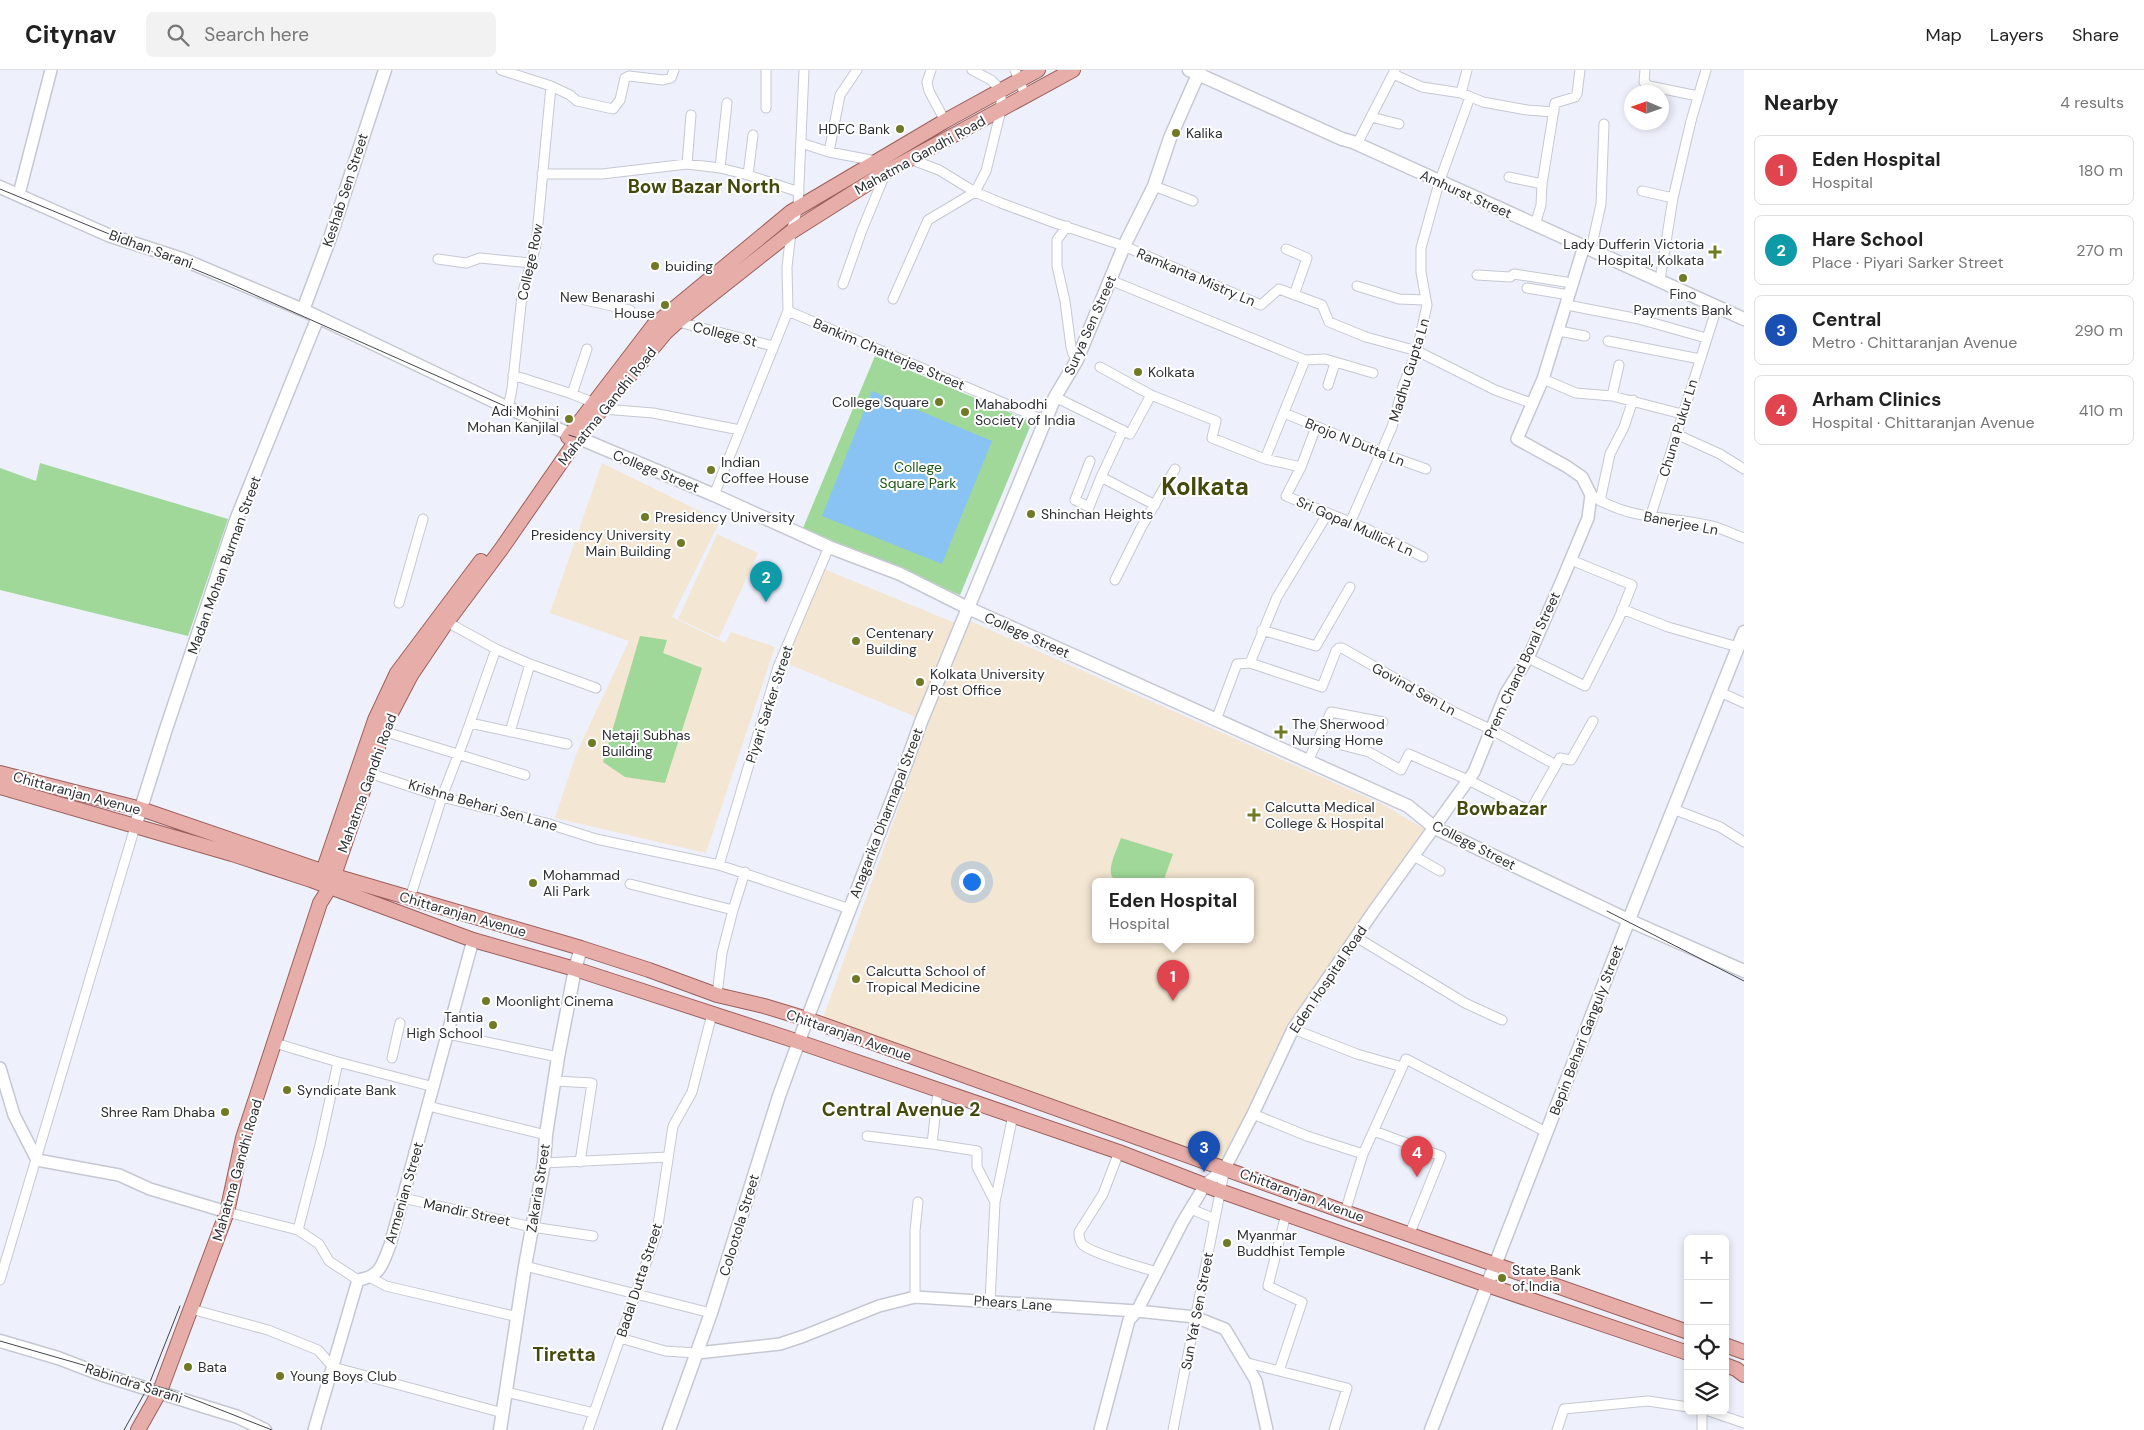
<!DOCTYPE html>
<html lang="en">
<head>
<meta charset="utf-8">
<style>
	body { margin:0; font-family:"DM Sans",sans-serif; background:#f2f2f2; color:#222 }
	.controls { position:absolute; right:15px; bottom:15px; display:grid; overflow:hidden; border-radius:8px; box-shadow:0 2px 8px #0003 }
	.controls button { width:45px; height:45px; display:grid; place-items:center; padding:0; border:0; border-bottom:1px solid #e0e0e0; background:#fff; color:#222; font:25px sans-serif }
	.compass { position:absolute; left:1624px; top:15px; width:45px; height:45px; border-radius:50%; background:#fff; box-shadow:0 2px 8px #0003; rotate:272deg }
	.you { position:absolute; left:971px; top:811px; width:18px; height:18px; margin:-12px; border:4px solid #fff; border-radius:50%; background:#1a73e8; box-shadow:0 0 0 8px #1a73e833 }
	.badge { display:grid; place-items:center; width:32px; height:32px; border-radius:50%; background:#db2777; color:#fff; font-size:16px; font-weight:700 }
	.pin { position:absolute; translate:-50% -41px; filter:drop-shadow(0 1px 2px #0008) }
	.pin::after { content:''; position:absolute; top:26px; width:18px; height:15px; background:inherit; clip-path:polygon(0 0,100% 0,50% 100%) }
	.popup { position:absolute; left:1092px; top:808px; width:162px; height:65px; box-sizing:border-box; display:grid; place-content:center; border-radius:8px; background:#fff; filter:drop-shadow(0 1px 4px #0005); font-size:16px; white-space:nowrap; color:#767676 }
	.popup b { font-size:19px; color:#222 }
	.popup::after { content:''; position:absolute; left:50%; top:100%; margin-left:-10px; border:10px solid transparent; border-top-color:#fff }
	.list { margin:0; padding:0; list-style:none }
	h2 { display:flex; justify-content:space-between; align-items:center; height:65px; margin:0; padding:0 20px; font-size:21px }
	h2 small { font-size:16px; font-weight:400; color:#767676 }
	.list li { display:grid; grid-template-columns:32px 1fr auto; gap:15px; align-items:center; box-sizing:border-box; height:70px; margin:0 10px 10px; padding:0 10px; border:1px solid #e0e0e0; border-radius:8px }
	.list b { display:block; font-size:19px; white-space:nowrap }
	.list p { margin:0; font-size:16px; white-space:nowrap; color:#767676 }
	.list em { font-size:16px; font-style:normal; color:#767676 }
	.icon { flex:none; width:28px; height:28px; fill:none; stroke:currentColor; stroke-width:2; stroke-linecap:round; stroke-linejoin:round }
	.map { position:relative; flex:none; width:1744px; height:1360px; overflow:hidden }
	header { display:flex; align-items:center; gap:30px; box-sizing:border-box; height:70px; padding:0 25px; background:#fff; border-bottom:1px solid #e0e0e0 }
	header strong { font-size:24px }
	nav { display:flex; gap:28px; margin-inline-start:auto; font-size:18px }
	.search { width:350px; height:45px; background:#f2f2f2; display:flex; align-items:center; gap:12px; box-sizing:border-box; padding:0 18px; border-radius:8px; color:#767676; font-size:19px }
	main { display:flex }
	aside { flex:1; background:#fff }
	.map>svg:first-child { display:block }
	.education { fill:#f3e6d2; fill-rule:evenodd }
	.green { fill:#9fd898 }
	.water { fill:#89c3f4 }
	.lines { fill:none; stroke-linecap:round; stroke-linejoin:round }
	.minor-casing { stroke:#c5c8d3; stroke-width:11 }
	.tertiary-casing { stroke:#c5c8d3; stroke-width:14 }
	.secondary-casing { stroke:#c5c8d3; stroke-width:15 }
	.primary-casing { stroke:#9c5f5b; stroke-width:16 }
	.minor { stroke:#fff; stroke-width:9 }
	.tertiary { stroke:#fff; stroke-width:11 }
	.secondary { stroke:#fff; stroke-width:12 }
	.primary { stroke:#e7aea9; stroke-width:14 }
	.tram { stroke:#434549; stroke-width:1 }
	.poi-dot { fill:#707a25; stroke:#fff; stroke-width:2 }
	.labels { text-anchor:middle; stroke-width:4; stroke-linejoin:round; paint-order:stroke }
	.poi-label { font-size:14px; fill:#2f3034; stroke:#fff; text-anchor:start }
	.street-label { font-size:14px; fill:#2f3034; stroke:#fff }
	.park-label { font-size:14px; fill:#1b5713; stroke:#fff }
	.district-label { font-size:19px; font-weight:bold; fill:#444a0e; stroke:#fff }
	.town-label { font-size:24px; font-weight:bold; fill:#444a0e; stroke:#fff }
</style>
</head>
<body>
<header>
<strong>Citynav</strong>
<div class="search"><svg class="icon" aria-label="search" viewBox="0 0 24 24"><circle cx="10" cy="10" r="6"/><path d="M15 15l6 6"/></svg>Search here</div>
<nav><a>Map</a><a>Layers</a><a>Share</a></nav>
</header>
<main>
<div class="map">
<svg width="1744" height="1360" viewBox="0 0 1744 1360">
	<rect width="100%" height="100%" fill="#eef1fc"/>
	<path class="education" d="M602 393 720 451 672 547 725 573 731 562 775 577 706 783 555 748 577 682 629 571 550 543Z
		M717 464 758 483 719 568 678 549Z
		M824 499 955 553 916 647 786 593Z
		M966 549 1382 734 1428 761 1285 969 1226 1094 822 951ZM1096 812H1250V870H1096Z"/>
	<path class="green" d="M875 286 1032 352 960 525 803 458Z
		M40 393 228 449 188 566 0 520V398L36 411Z
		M640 566 667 570 663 583 702 598 665 713 625 707 603 692Z
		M1121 768 1173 784 1163 812H1120C1117 811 1112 809 1111 804 1109 794 1118 777 1121 768Z"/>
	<path class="water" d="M872 321 992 371 942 494 822 446Z"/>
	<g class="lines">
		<defs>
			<path id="minor" d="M501 0 551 16 570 25 577 31 613 39 620 30 625 8 629 6 663 10 671 8 674 0
				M766 0V38
				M931 0 927 12 929 21 945 51
				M1015 0 1026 27
				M1645 0 1644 12 1649 16 1698 26
				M1393 4 1422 17 1461 23 1483 32 1527 40 1554 42
				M1461 23 1467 0
				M1371 47 1399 54
				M801 73 829 82 876 91
				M1357 74 1395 0
				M829 82 840 25 857 0
				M910 89 939 100 975 122 1001 133 1055 153 1124 176 1261 235 1279 219 1322 235 1329 252 1366 267 1417 281 1495 320 1531 333
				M687 94 691 45
				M720 98 727 33
				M542 104H602L687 94 720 98 748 105 799 122
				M748 105 753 65
				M1509 107 1542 114
				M1154 116 1193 131
				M1642 121 1673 128
				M1535 155 1541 135 1542 114 1555 33 1575 27 1577 24 1580 0
				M1067 156 1057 170V196L1065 231 1071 277 1073 284 1078 289
				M1286 179 1307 188 1294 225
				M1591 179 1601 134 1604 54
				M438 189 466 193 480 188 531 193
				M1477 205 1510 207 1514 204 1572 213
				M1110 210 1305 290 1325 289 1373 303
				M1660 210 1673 128 1691 51 1706 0
				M843 214 862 160 886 102
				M1357 216 1399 229 1425 230
				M1527 218 1569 225
				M893 229 928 150 975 122 986 101 1001 40V20L991 10 972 0
				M585 230 630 240
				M1567 235 1639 249 1706 268
				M788 241 1046 351
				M674 251 773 276
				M1559 261 1585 266
				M1608 271 1700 289
				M1100 297 1151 325 1216 351 1212 368 1265 389 1301 397
				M513 305 572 324 587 279
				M1543 309 1576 323 1612 326 1682 344
				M1328 315 1335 293
				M572 324 594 333 603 339 653 343 740 360
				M1612 326 1619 295
				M1055 327 1130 364 1151 325
				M508 338 512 319 522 225 536 175 551 16
				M1284 343 1381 383 1426 399
				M1316 357 1301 397 1286 426 1367 459 1423 487
				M1123 360 1101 407 1155 435
				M1676 364 1720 384 1744 399
				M1265 389 1305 290
				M1090 391 1075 430 1089 437 1101 407
				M714 425 788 241 787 197 791 162 798 137 804 0
				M1591 425C1628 450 1667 446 1707 455 1720 457 1732 464 1744 468
				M1600 431 1610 384 1624 357 1633 330
				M1650 448 1717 237
				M1350 453 1392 357 1403 316 1417 281 1427 235 1421 202V178L1439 113 1470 27
				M1115 510 1141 458 1175 399
				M399 533 423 449
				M1622 539 1668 557 1738 577
				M447 552 496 579 530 594 596 618
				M1262 560 1316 576 1350 517
				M1528 588 1585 616 1619 548 1632 515 1571 490
				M1250 593 1322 617 1336 581 1339 578H1342L1454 642 1490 659 1556 695
				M1720 622 1744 633
				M1216 650 1237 594 1250 593 1277 527 1328 443
				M470 653 567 674
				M383 661 525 705
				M510 662 530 594
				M1318 669 1369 682 1401 700 1409 684 1468 710 1530 741 1560 688 1571 690 1593 651
				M1308 691 1331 642 1383 652
				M369 703 442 727 546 753 596 769 719 795 850 839
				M1673 739 1720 757 1744 772
				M1414 786 1440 801
				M719 795 778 597 829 477
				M630 814 733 840 745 802
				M410 828 442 727 465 667 496 579
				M1356 867 1465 933 1502 950
				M717 925 722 883 733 840
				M1293 959 1357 984 1402 997
				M448 964 558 987
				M275 973 338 992 320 1075 298 1160
				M392 988 400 953
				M338 992 434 1017
				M555 1011 592 1013 580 1092
				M428 1036 546 1065
				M1253 1044 1307 1066 1363 1084
				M1374 1061 1441 1086 1410 1163
				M867 1066 932 1074 977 1081V1097L995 1132 990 1231
				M932 1074 938 1021
				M1119 1082 1103 1124 1079 1162C1079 1166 1079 1170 1082 1174 1088 1182 1143 1198 1157 1202
				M544 1093 668 1087
				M403 1128 532 1157 593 1166
				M995 1132 1013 1045
				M1191 1139 1215 1149
				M227 1142 298 1160 319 1174 329 1191 358 1210
				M1345 1142 1363 1084 1406 989 1546 1062
				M1286 1144 1268 1216 1302 1232 1279 1301 1347 1318 1334 1360
				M525 1196 711 1243
				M371 1208 386 1216 518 1247
				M0 1210 135 757
				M915 1227V1161L918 1132
				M191 1239 268 1260 318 1280 333 1297 503 1343
				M620 1268 665 1281 697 1283
				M1244 1292 1279 1301
				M506 1322 594 1343
				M1709 1341 1744 1353
				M588 1360 657 1162 673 1056 692 1022 712 944
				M1173 1360 1225 1098
				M1557 1360 1564 1339 1648 1331 1688 1337
				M1702 1360V1341"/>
			<path id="tertiary" d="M19 124 51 0
				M0 998 14 1045 37 1090 119 1105 150 1119 227 1142
				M697 1283 780 1274 804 1266 879 1236 915 1227 1137 1241 1195 1247 1225 1259 1256 1311 1267 1360
				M314 1360 358 1210C381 1206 382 1195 390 1175L473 870
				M1100 1360 1129 1250 1137 1241 1182 1153 1205 1115 1225 1098 1253 1044 1293 959 1373 842 1474 702 1506 623 1528 588 1563 508 1588 448 1591 425 1582 407 1566 396 1517 369 1543 309 1584 176"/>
			<path id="secondary" d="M1189 0 1342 69 1353 72C1483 132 1614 189 1744 249
				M0 117 108 165 182 189 303 240 508 338 714 425 829 477 900 504 968 538 1408 736 1435 758 1628 850 1744 901
				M303 240 330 168 385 0
				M135 757 165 662 236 450 318 247
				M0 1271 58 1288 100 1304 238 1347 265 1360
				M500 1360 525 1196 544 1093 546 1065 558 987 575 899 581 878
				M669 1360 711 1243 779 1026 807 949 906 694 921 652 1055 327 1077 290 1124 176 1154 116 1170 68 1200 0
				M1431 1360 1628 852 1744 562"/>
			<path id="primary" d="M568 367 653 256 791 142 945 51 1038 0
				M0 703 141 739 345 809 581 878 649 900 717 925 764 936 807 949 1345 1142 1688 1262
				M0 717 232 784 311 810 473 870 575 899 799 972 1119 1082 1220 1121 1487 1215 1688 1283
				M320 810 375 650 397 603 481 491
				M1725 1275 1744 1282
				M1725 1295 1736 1299 1744 1305
				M138 1360 160 1321 227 1142 243 1068 320 833 330 817 387 651 411 605 444 556 502 478 578 368 666 262 677 252 791 162 886 102 1073 0"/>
		</defs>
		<use href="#minor" class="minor-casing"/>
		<use href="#tertiary" class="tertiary-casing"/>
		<use href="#secondary" class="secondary-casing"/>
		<use href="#primary" class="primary-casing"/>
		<use href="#minor" class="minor"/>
		<use href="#tertiary" class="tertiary"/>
		<use href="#secondary" class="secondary"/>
		<use href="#primary" class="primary"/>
		<path class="tram" d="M0 119 228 213 543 353
			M569 365 578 368
			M1607 841 1744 911
			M0 1271 170 1320 272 1360
			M124 1360 148 1317 180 1236"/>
	</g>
	<g class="poi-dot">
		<circle cx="900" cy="59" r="5"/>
		<circle cx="1176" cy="63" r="5"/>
		<path d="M1712.5 174.5h5v5h5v5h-5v5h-5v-5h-5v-5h5z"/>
		<circle cx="655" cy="196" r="5"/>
		<circle cx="1683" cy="208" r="5"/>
		<circle cx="665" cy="235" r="5"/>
		<circle cx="1138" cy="302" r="5"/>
		<circle cx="939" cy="332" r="5"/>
		<circle cx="965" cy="342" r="5"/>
		<circle cx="569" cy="349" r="5"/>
		<circle cx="711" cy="400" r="5"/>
		<circle cx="1031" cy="444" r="5"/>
		<circle cx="645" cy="447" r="5"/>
		<circle cx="681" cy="473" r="5"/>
		<circle cx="856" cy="571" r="5"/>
		<circle cx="920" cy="612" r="5"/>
		<path d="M1278.5 654.5h5v5h5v5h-5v5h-5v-5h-5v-5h5z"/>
		<circle cx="592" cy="673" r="5"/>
		<path d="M1251.5 737.5h5v5h5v5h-5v5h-5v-5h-5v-5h5z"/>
		<circle cx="533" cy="813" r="5"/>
		<circle cx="856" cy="909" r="5"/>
		<circle cx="486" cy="931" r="5"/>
		<circle cx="493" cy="955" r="5"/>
		<circle cx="287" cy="1020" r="5"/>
		<circle cx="225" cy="1042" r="5"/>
		<circle cx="1227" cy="1173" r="5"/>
		<circle cx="1502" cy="1208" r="5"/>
		<circle cx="188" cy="1297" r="5"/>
		<circle cx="280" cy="1306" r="5"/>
	</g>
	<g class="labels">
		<g class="poi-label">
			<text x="890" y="64" text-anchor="end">HDFC Bank</text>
			<text x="1186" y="68">Kalika</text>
			<text x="1704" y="179" text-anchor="end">Lady Dufferin Victoria<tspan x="1704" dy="16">Hospital, Kolkata</tspan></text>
			<text x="665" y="201">buiding</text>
			<text x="1683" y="229" text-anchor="middle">Fino<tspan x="1683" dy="16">Payments Bank</tspan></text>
			<text x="655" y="232" text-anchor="end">New Benarashi<tspan x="655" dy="16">House</tspan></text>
			<text x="1148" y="307">Kolkata</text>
			<text x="929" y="337" text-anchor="end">College Square</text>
			<text x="975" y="339">Mahabodhi<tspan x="975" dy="16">Society of India</tspan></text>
			<text x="559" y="346" text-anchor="end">Adi Mohini<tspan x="559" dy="16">Mohan Kanjilal</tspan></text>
			<text x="721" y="397">Indian<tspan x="721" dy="16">Coffee House</tspan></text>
			<text x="1041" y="449">Shinchan Heights</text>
			<text x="655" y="452">Presidency University</text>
			<text x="671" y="470" text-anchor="end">Presidency University<tspan x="671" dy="16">Main Building</tspan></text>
			<text x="866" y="568">Centenary<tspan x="866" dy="16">Building</tspan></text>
			<text x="930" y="609">Kolkata University<tspan x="930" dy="16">Post Office</tspan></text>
			<text x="1292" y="659">The Sherwood<tspan x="1292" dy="16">Nursing Home</tspan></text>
			<text x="602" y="670">Netaji Subhas<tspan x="602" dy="16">Building</tspan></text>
			<text x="1265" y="742">Calcutta Medical<tspan x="1265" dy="16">College &amp; Hospital</tspan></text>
			<text x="543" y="810">Mohammad<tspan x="543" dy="16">Ali Park</tspan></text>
			<text x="866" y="906">Calcutta School of<tspan x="866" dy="16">Tropical Medicine</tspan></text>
			<text x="496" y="936">Moonlight Cinema</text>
			<text x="483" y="952" text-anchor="end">Tantia<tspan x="483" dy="16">High School</tspan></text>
			<text x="297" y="1025">Syndicate Bank</text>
			<text x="215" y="1047" text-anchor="end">Shree Ram Dhaba</text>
			<text x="1237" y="1170">Myanmar<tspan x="1237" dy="16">Buddhist Temple</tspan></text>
			<text x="1512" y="1205">State Bank<tspan x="1512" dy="16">of India</tspan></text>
			<text x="198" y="1302">Bata</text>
			<text x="290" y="1311">Young Boys Club</text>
		</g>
		<g class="street-label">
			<text transform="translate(920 85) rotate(-29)" y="5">Mahatma Gandhi Road</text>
			<text transform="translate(345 120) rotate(-72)" y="5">Keshab Sen Street</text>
			<text transform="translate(1466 124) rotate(24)" y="5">Amhurst Street</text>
			<text transform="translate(151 179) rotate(20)" y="5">Bidhan Sarani</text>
			<text transform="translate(530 192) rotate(-78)" y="5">College Row</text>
			<text transform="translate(1196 207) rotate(23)" y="5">Ramkanta Mistry Ln</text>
			<text transform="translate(1090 255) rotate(-66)" y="5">Surya Sen Street</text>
			<text transform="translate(725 264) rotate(14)" y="5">College St</text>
			<text transform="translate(889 284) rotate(23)" y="5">Bankim Chatterjee Street</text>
			<text transform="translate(1409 300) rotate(-73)" y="5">Madhu Gupta Ln</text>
			<text transform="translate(607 336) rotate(-51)" y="5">Mahatma Gandhi Road</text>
			<text transform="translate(1678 358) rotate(-73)" y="5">Chuna Pukur Ln</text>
			<text transform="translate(1355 372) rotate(22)" y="5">Brojo N Dutta Ln</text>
			<text transform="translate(656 401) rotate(22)" y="5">College Street</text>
			<text transform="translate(1681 453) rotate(11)" y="5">Banerjee Ln</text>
			<text transform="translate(1355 456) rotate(24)" y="5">Sri Gopal Mullick Ln</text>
			<text transform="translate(224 495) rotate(-70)" y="5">Madan Mohan Burman Street</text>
			<text transform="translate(1027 565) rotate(24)" y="5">College Street</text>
			<text transform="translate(1522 595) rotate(-65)" y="5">Prem Chand Boral Street</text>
			<text transform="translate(1414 619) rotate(29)" y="5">Govind Sen Ln</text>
			<text transform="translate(769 634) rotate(-72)" y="5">Piyari Sarker Street</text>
			<text transform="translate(367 713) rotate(-70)" y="5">Mahatma Gandhi Road</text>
			<text transform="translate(77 723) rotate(15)" y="5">Chittaranjan Avenue</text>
			<text transform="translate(483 735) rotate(16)" y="5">Krishna Behari Sen Lane</text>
			<text transform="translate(886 743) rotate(-69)" y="5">Anagarika Dharmapal Street</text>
			<text transform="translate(1474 775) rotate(27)" y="5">College Street</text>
			<text transform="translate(463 844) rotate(16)" y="5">Chittaranjan Avenue</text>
			<text transform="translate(1328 909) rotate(-56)" y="5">Eden Hospital Road</text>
			<text transform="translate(1586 960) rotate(-69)" y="5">Bepin Behari Ganguly Street</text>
			<text transform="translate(849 965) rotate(19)" y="5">Chittaranjan Avenue</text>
			<text transform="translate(237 1100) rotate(-74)" y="5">Mahatma Gandhi Road</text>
			<text transform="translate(538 1118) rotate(-81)" y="5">Zakaria Street</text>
			<text transform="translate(404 1123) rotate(-74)" y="5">Armenian Street</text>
			<text transform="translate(1302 1125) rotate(20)" y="5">Chittaranjan Avenue</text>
			<text transform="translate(467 1142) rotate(12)" y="5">Mandir Street</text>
			<text transform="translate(739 1155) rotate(-73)" y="5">Colootola Street</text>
			<text transform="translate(639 1210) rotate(-72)" y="5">Badal Dutta Street</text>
			<text transform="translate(1013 1233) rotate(4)" y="5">Phears Lane</text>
			<text transform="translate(1197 1241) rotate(-79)" y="5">Sun Yat Sen Street</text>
			<text transform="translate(134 1313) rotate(18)" y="5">Rabindra Sarani</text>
		</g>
		<g class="park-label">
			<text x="918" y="402">College<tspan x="918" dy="16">Square Park</tspan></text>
		</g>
		<g class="district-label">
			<text x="704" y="123">Bow Bazar North</text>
			<text x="1502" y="745">Bowbazar</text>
			<text x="901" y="1046">Central Avenue 2</text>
			<text x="564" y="1291">Tiretta</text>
		</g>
		<g class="town-label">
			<text x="1205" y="425">Kolkata</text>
		</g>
	</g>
</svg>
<div class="controls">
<button>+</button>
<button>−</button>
<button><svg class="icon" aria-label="locate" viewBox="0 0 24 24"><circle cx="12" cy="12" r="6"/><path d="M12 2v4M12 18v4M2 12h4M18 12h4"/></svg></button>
<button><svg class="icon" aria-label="layers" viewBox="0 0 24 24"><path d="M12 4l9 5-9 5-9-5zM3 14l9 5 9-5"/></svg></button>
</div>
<svg class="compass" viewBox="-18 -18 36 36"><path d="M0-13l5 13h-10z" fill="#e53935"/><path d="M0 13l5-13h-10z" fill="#767676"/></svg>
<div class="you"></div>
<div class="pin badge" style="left:1173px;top:931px;background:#e0444e">1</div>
<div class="popup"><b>Eden Hospital</b>Hospital</div>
<div class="pin badge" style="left:766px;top:532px;background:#0f9aa8">2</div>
<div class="pin badge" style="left:1204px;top:1102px;background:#1a4fb4">3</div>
<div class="pin badge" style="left:1417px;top:1107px;background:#e0444e">4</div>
</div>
<aside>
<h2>Nearby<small>4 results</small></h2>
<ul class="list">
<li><span class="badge" style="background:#e0444e">1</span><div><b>Eden Hospital</b><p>Hospital</p></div><em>180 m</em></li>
<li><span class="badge" style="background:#0f9aa8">2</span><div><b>Hare School</b><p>Place · Piyari Sarker Street</p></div><em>270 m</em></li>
<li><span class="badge" style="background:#1a4fb4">3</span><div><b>Central</b><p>Metro · Chittaranjan Avenue</p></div><em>290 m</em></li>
<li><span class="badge" style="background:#e0444e">4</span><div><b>Arham Clinics</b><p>Hospital · Chittaranjan Avenue</p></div><em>410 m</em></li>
</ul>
</aside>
</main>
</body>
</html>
